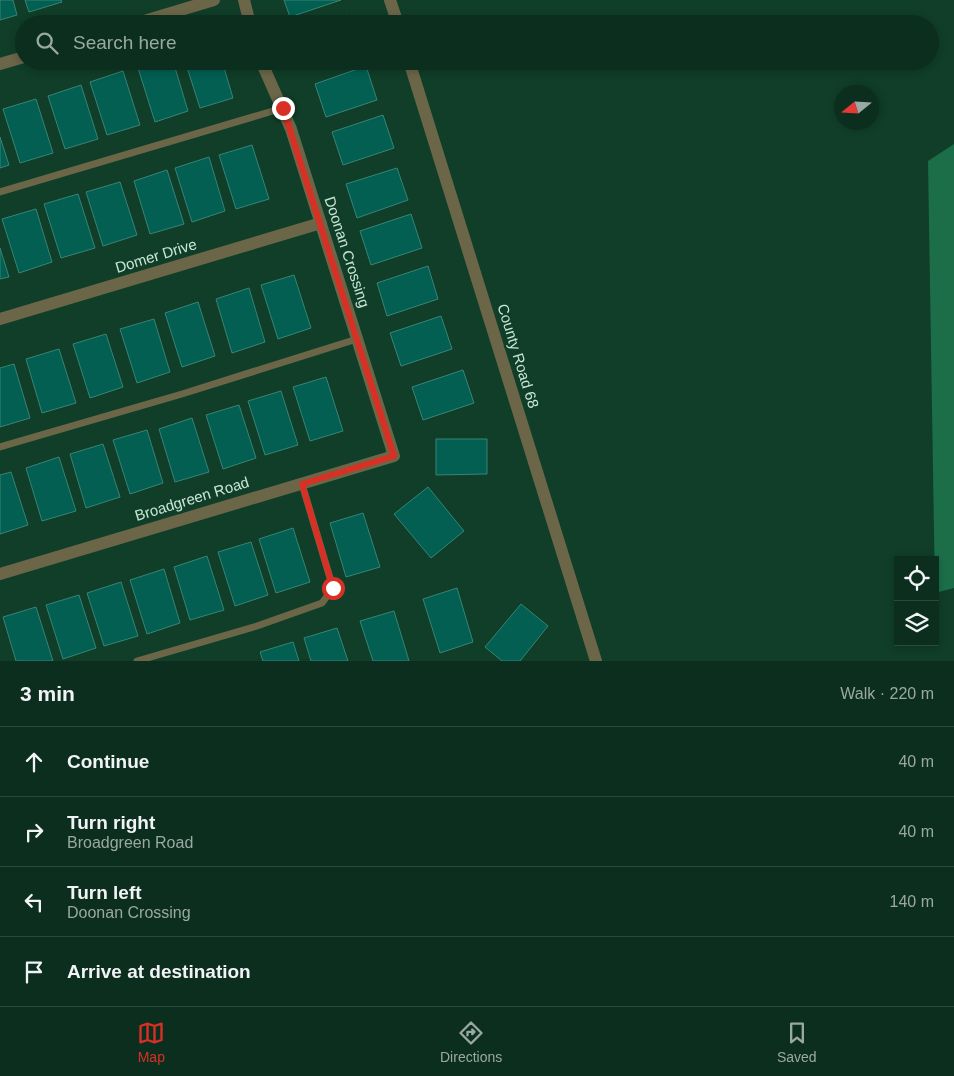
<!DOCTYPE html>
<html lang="en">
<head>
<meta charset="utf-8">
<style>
	body { margin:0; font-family:Arial,sans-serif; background:#1a3a2b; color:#f1f3f6 }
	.controls { position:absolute; right:15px; bottom:15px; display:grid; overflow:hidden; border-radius:0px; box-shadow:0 2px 8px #0003 }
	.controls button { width:45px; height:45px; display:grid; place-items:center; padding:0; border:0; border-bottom:1px solid #2c4a3c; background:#0c2e1e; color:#f1f3f6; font:25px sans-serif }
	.compass { position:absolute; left:834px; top:85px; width:45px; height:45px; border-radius:50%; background:#0c2e1e; box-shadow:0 2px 8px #0003; rotate:252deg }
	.stop { position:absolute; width:15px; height:15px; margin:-11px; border:4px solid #d93025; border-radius:50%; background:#fff }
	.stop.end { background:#d93025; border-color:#fff; box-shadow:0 1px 5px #0008 }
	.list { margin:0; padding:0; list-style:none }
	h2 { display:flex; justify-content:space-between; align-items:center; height:65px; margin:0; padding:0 20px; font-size:21px }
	h2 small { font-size:16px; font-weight:400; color:#9aa8a4 }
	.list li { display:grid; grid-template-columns:32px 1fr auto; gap:15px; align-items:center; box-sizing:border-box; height:70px; padding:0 20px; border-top:1px solid #2c4a3c }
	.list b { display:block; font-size:19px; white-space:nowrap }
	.list p { margin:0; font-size:16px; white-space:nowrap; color:#9aa8a4 }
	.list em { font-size:16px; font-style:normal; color:#9aa8a4 }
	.icon { flex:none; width:28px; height:28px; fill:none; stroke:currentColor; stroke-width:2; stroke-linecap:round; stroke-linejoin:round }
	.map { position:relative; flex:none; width:954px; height:661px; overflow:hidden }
	.search { position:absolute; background:#0c2e1e; box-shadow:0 2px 8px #0003; left:15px; right:15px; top:15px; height:55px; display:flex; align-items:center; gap:12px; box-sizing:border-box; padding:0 18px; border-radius:28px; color:#9aa8a4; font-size:19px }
	.sheet { height:345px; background:#0c2e1e }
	nav { display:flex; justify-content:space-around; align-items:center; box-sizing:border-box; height:70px; border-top:1px solid #2c4a3c; background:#0c2e1e; font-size:14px; color:#9aa8a4 }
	nav a { display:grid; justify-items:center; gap:2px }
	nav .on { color:#d93025 }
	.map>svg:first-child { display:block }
	.forest { fill:#1c6e49 }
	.building { fill:#025f52; stroke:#388475 }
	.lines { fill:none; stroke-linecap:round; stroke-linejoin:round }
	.service { stroke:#6b6648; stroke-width:7 }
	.minor { stroke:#6b6648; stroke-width:12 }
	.route { stroke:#d93025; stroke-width:6 }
	.labels { text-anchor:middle; stroke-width:5; stroke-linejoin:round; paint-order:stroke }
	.street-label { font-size:15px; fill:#c8e6d4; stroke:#103e28 }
</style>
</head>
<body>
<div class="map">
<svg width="954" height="661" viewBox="0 0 954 661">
	<rect width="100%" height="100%" fill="#103e28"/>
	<path class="forest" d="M954 144V588L935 593 928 161Z"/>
	<path class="building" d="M0 0H13L17 15 0 20Z
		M25 0H61L62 2 29 12Z
		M284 0H341L290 17Z
		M347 15 349 24H321Z
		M160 61H173L188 111 155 122 138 68Z
		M185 61H222L233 98 200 108Z
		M366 66 377 100 326 117 315 84Z
		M123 71 140 125 107 135 90 82Z
		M81 85 98 139 65 149 48 96Z
		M36 99 53 153 20 163 3 109Z
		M383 115 394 148 343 165 332 132Z
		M0 137 9 165 0 168Z
		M252 145 269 199 236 209 219 155Z
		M209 157 225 211 192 222 175 168Z
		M397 168 408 200 357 218 346 184Z
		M167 170 184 224 150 234 134 181Z
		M120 182 137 235 103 246 86 192Z
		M78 194 95 248 61 258 44 204Z
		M36 209 52 262 19 273 2 219Z
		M411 214 422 248 371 265 360 231Z
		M0 248 9 277 0 279Z
		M428 266 438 299 387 316 377 283Z
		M294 275 311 328 278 339 261 285Z
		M249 288 265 342 232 353 216 299Z
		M198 302 215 356 182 367 165 313Z
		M441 316 452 349 401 366 390 333Z
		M154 319 170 372 137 383 120 329Z
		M106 334 123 387 90 398 73 344Z
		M59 349 76 403 42 413 26 359Z
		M14 364 30 418 0 427V368Z
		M463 370 474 403 423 420 412 387Z
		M326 377 343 431 310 441 293 387Z
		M281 391 298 445 265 455 248 401Z
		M239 405 256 458 223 469 206 415Z
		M192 418 209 472 175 482 159 429Z
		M147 430 163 483 130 494 113 440Z
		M436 439H487V474L436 475Z
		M103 444 120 497 86 508 70 454Z
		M59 457 76 511 42 521 26 468Z
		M11 472 28 525 0 534V475Z
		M428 487 464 531 431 558 394 514Z
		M363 513 380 567 346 577 330 523Z
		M293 528 310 582 276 593 259 539Z
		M251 542 268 595 235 606 218 552Z
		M207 556 224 610 190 620 174 567Z
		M164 569 180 623 147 634 130 580Z
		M121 582 138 636 104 646 87 593Z
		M457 588 473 642 440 653 423 599Z
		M79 595 96 648 63 659 46 605Z
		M521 604 548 626 520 661H502L485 647Z
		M36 607 53 661H16L3 617Z
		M394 611 409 661H373L360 621Z
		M337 628 348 661H311L304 638Z
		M293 642 299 661H263L260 652Z"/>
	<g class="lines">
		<path class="service" d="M0 192 283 108
			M0 447 182 394 357 339
			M137 661 257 626 322 603 333 588 302 484"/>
		<path class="minor" d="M244 0 250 24
			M390 0 398 24
			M134 24 214 0
			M409 61 596 661
			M0 64 24 57
			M0 319 321 223
			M0 574 394 456 291 129 261 61"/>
	</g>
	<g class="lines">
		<path class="route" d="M283 108 394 456 302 484 333 588"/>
	</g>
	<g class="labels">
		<g class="street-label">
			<text transform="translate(347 252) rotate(72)" y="5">Doonan Crossing</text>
			<text transform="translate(156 256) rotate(-17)" y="5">Domer Drive</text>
			<text transform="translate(518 356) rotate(73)" y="5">County Road 68</text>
			<text transform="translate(192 499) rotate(-17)" y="5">Broadgreen Road</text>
		</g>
	</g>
</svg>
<div class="controls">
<button><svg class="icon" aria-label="locate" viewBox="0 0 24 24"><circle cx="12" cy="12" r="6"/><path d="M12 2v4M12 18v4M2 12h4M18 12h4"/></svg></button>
<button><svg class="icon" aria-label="layers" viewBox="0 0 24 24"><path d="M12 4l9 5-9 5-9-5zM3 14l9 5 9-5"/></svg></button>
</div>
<svg class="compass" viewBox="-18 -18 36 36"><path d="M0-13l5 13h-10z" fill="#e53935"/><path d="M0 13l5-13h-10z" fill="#9aa8a4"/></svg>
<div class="stop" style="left:333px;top:588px"></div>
<div class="stop end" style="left:283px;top:108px"></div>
<div class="search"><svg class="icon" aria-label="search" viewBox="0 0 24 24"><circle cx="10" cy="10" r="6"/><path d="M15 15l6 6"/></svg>Search here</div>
</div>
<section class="sheet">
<h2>3 min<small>Walk · 220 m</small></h2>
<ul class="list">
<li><svg class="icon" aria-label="ahead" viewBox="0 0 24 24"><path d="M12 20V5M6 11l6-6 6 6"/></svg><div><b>Continue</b></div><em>40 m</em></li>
<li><svg class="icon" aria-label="right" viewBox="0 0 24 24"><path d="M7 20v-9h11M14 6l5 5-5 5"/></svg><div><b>Turn right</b><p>Broadgreen Road</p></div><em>40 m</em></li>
<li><svg class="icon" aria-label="left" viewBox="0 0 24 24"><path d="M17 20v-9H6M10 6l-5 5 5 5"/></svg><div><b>Turn left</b><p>Doonan Crossing</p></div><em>140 m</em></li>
<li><svg class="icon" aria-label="arrive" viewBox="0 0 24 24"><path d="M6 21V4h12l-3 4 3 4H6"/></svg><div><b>Arrive at destination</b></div></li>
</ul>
</section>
<nav>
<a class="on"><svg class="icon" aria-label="map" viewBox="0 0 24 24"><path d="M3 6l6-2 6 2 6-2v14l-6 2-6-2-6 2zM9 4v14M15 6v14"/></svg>Map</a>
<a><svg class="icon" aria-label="directions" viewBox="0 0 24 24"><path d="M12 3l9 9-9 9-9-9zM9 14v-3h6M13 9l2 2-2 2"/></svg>Directions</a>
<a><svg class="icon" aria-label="saved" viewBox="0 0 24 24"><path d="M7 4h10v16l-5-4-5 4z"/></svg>Saved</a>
</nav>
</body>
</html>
